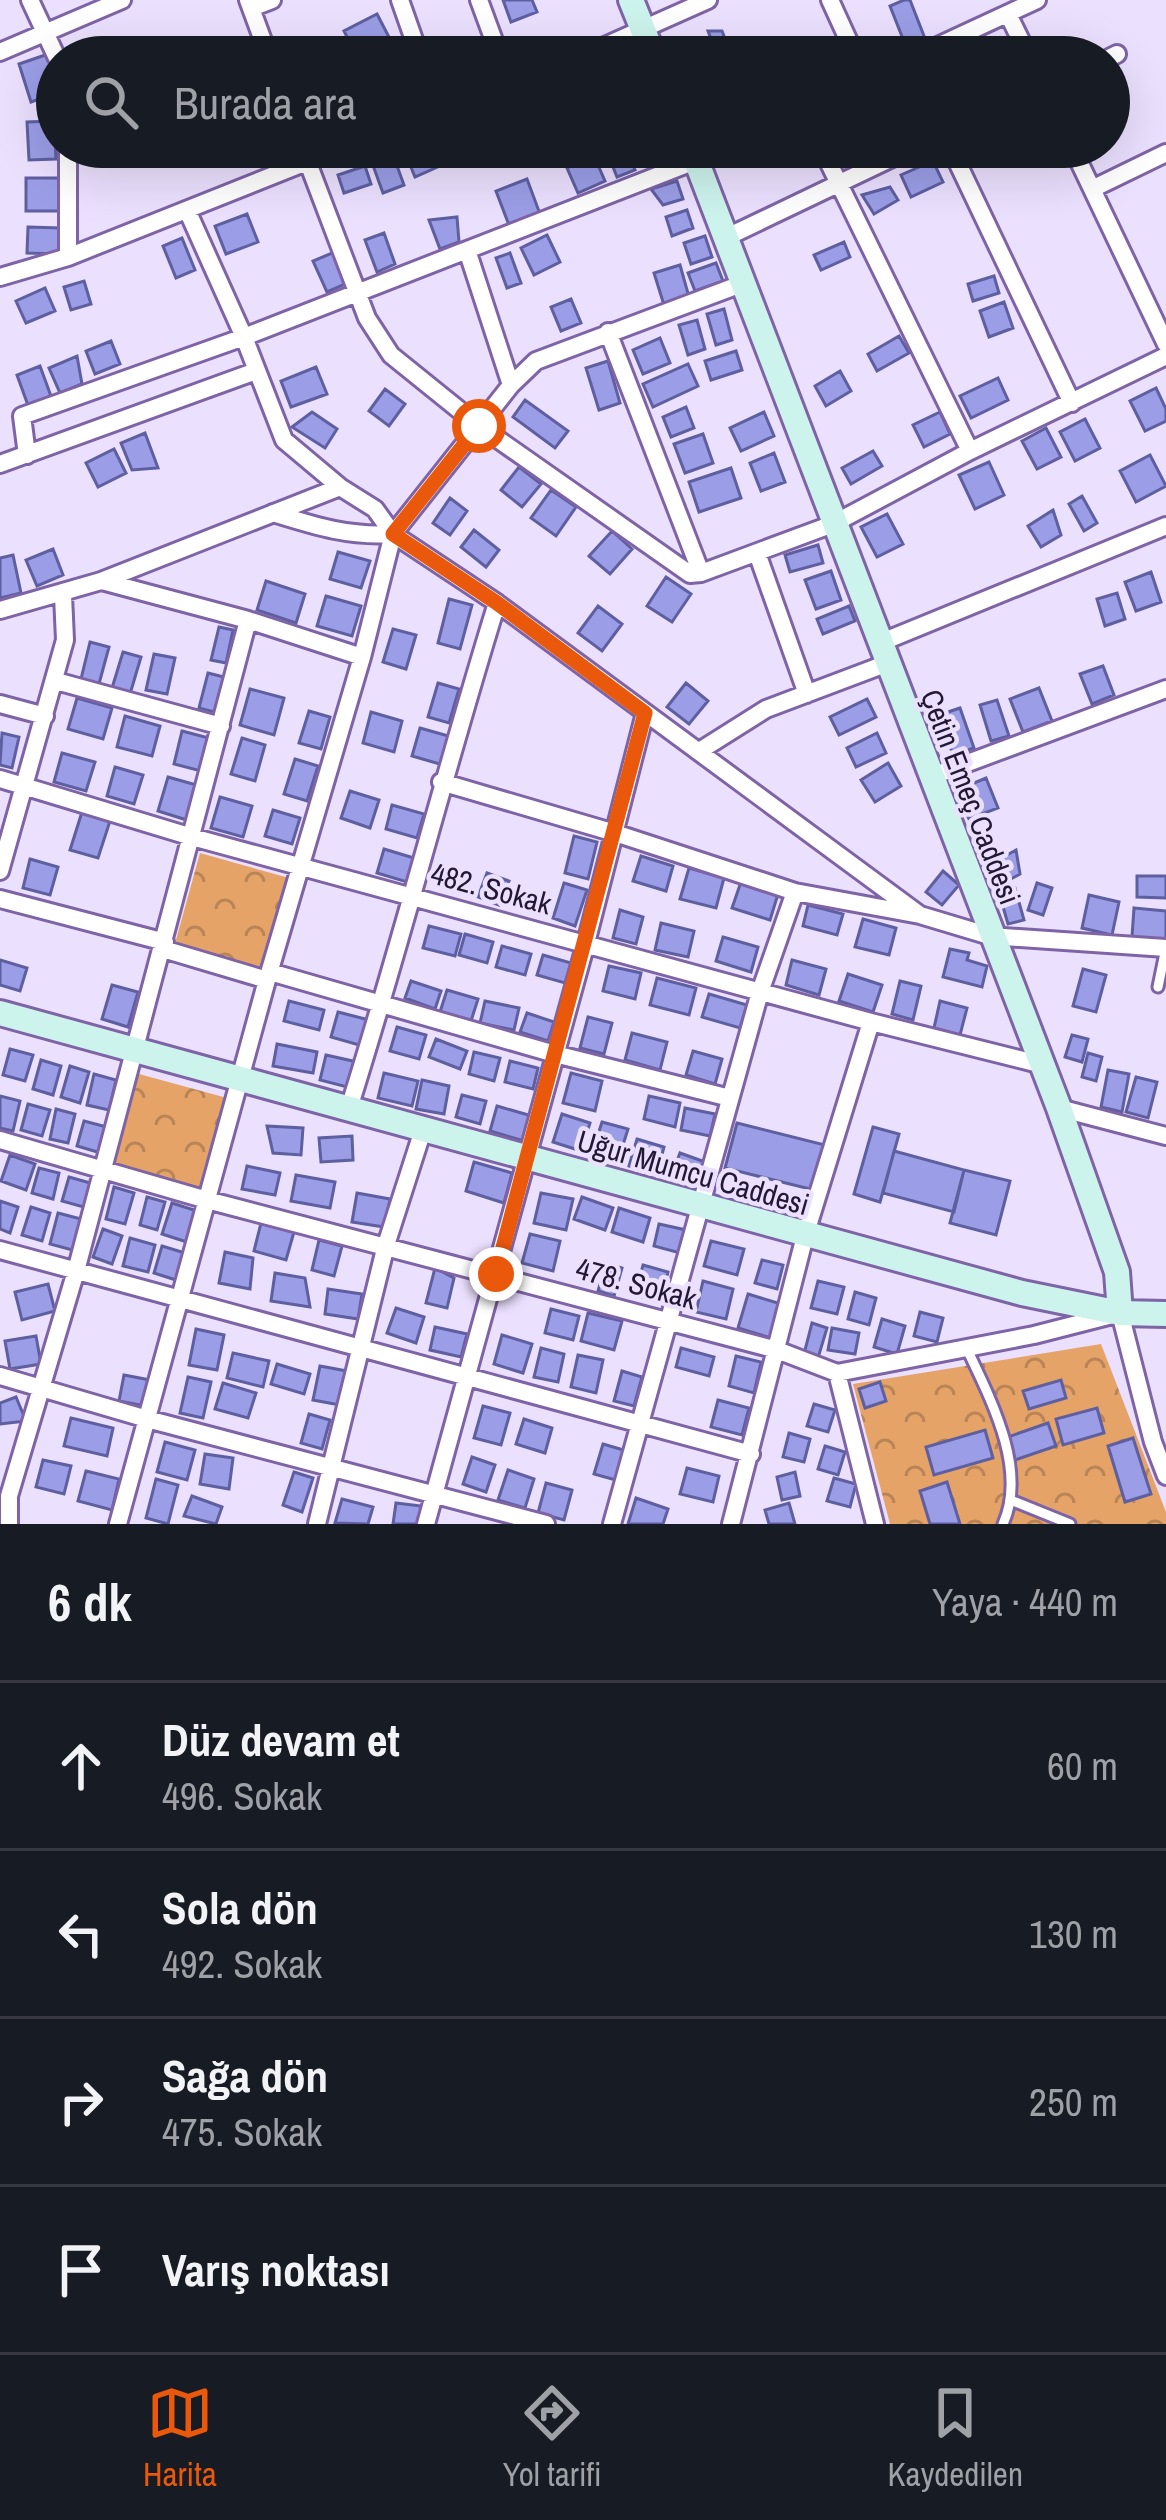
<!DOCTYPE html>
<html lang="tr">
<head>
<meta charset="utf-8">
<style>
	body { margin:0; font-family:"Archivo Narrow",sans-serif; background:#242831; color:#f1f3f6 }
	.stop { position:absolute; width:36px; height:36px; margin:-27px; border:9px solid #ea580c; border-radius:50%; background:#fff }
	.stop.end { background:#ea580c; border-color:#fff; box-shadow:0 3px 12px #0008 }
	.list { margin:0; padding:0; list-style:none }
	h2 { display:flex; justify-content:space-between; align-items:center; height:156px; margin:0; padding:0 48px; font-size:51px }
	h2 small { font-size:39px; font-weight:400; color:#9ea1a6 }
	.list li { display:grid; grid-template-columns:78px 1fr auto; gap:36px; align-items:center; box-sizing:border-box; height:168px; padding:0 48px; border-top:3px solid #363941 }
	.list b { display:block; font-size:45px; white-space:nowrap }
	.list p { margin:0; font-size:39px; white-space:nowrap; color:#9ea1a6 }
	.list em { font-size:39px; font-style:normal; color:#9ea1a6 }
	.icon { flex:none; width:66px; height:66px; fill:none; stroke:currentColor; stroke-width:2; stroke-linecap:round; stroke-linejoin:round }
	.map { position:relative; flex:none; width:1166px; height:1524px; overflow:hidden }
	.search { position:absolute; background:#171b24; box-shadow:0 12px 48px #0002; left:36px; right:36px; top:36px; height:132px; display:flex; align-items:center; gap:30px; box-sizing:border-box; padding:0 42px; border-radius:66px; color:#9ea1a6; font-size:45px }
	.sheet { height:828px; background:#171b24 }
	nav { display:flex; justify-content:space-around; align-items:center; box-sizing:border-box; height:168px; border-top:3px solid #363941; background:#171b24; font-size:33px; color:#9ea1a6 }
	nav a { display:grid; justify-items:center; gap:6px }
	nav .on { color:#ea580c }
	.map>svg:first-child { display:block }
	.park { fill:url(#park-crowns) }
	.building { fill:#9b9ee6; stroke:#5e5fa1; stroke-width:3 }
	.lines { fill:none; stroke-linecap:round; stroke-linejoin:round }
	.lane-casing { stroke:#7e64a6; stroke-width:15 }
	.street-casing { stroke:#7e64a6; stroke-width:22 }
	.secondary-casing { stroke:#7e64a6; stroke-width:30 }
	.lane { stroke:#fff; stroke-width:9 }
	.street { stroke:#fff; stroke-width:16 }
	.secondary { stroke:#cdf3ed; stroke-width:24 }
	.route { stroke:#ea580c; stroke-width:15 }
	.labels { text-anchor:middle; stroke-width:9; stroke-linejoin:round; paint-order:stroke }
	.street-label { font-size:30px; fill:#231833; stroke:#ebe0fe }
</style>
</head>
<body>
<div class="map">
<svg width="1166" height="1524" viewBox="0 0 1166 1524">
	<defs>
		<pattern id="park-crowns" width="20" height="18" patternUnits="userSpaceOnUse" patternTransform="scale(3)"><rect width="20" height="18" fill="#e5a368"/><path d="M2 6a3 3 0 1 1 6 0M12 15a3 3 0 1 1 6 0" fill="none" stroke="#b98456"/></pattern>
	</defs>
	<rect width="100%" height="100%" fill="#ebe0fe"/>
	<path class="park" d="M200 853 289 878 263 972 174 947Z
		M139 1074 227 1098 202 1193 113 1169Z
		M1101 1344 1166 1512V1524H890L853 1384Z"/>
	<path class="building" d="M503 0H532L537 12 511 22Z
		M904 0H910L924 36 905 44 890 6Z
		M377 14 392 43 366 57H357L344 31Z
		M708 31H722L732 56 718 57Z
		M48 54 57 93 31 102 19 64Z
		M54 121 56 159 29 160 27 122Z
		M410 147H434L442 165 415 177 404 150Z
		M439 147H475L477 150 446 164Z
		M605 147H625L635 170 617 177Z
		M392 152 404 185 383 193 371 160Z
		M594 156 605 181 578 193 567 168Z
		M933 161 943 182 911 197 901 175Z
		M365 166 371 184 344 193 338 175Z
		M26 178H60V211H26Z
		M527 179 540 214 509 225 496 191Z
		M677 181 683 199 663 205 651 189Z
		M890 187 898 200 874 214 862 195Z
		M687 210 693 228 672 236 666 217Z
		M247 214 258 242 226 254 215 226Z
		M457 217 459 242 440 249 429 220Z
		M28 227 60 228 59 254 27 253Z
		M384 233 395 264 377 272 365 240Z
		M547 235 560 262 534 275 521 248Z
		M705 236 712 257 691 264 684 243Z
		M182 238 195 270 176 278 163 246Z
		M844 242 850 257 821 270 814 255Z
		M337 251 350 282 327 292 313 261Z
		M510 253 521 283 507 288 496 258Z
		M716 263 723 281 695 291 688 273Z
		M680 265 689 297 664 305 654 273Z
		M994 276 999 293 973 301 968 284Z
		M84 281 91 304 71 310 64 287Z
		M45 288 55 311 26 323 16 301Z
		M571 299 581 323 561 331 551 307Z
		M1004 302 1013 328 989 337 980 311Z
		M724 309 732 340 716 345 707 314Z
		M697 320 705 349 688 355 679 325Z
		M899 336 909 353 877 371 868 354Z
		M660 338 670 363 643 374 633 350Z
		M111 341 120 364 95 374 86 351Z
		M736 351 742 370 711 380 705 361Z
		M77 356 82 384 60 393 49 368Z
		M608 361 620 403 599 410 586 368Z
		M688 364 698 386 653 407 643 384Z
		M40 366 52 399 29 408 17 375Z
		M316 367 327 394 291 407 281 381Z
		M840 371 851 391 826 406 815 386Z
		M998 378 1008 400 971 418 960 396Z
		M1156 388 1166 409V421L1145 431 1130 401Z
		M385 389 405 404 389 426 369 411Z
		M525 400 568 431 555 448 513 417Z
		M686 407 694 428 671 437 663 417Z
		M312 412 337 429 325 448 292 427Z
		M764 412 774 436 741 451 730 428Z
		M940 412 950 434 924 447 913 425Z
		M1085 419 1100 448 1075 461 1060 432Z
		M1046 428 1061 457 1037 469 1022 441Z
		M145 433 158 468 132 470 121 443Z
		M703 434 713 463 685 473 674 444Z
		M114 449 126 473 98 487 86 463Z
		M873 451 882 466 851 484 842 468Z
		M774 453 785 482 761 491 750 463Z
		M1150 455 1166 486 1136 502 1120 471Z
		M989 462 1004 495 975 509 959 475Z
		M519 467 541 484 522 507 501 490Z
		M731 468 741 498 699 512 689 482Z
		M551 490 576 507 556 536 531 518Z
		M1082 496 1097 523 1084 531 1069 504Z
		M450 498 467 511 450 535 433 523Z
		M1053 510 1061 535 1041 547 1028 526Z
		M887 514 903 544 877 557 861 527Z
		M474 530 499 550 486 567 461 547Z
		M612 531 632 549 610 574 589 556Z
		M818 545 823 563 790 572 785 555Z
		M53 549 63 575 37 586 26 560Z
		M338 552 370 561 361 588 330 579Z
		M13 555 21 593 0 598V558Z
		M831 571 841 600 816 609 805 580Z
		M1151 572 1161 602 1136 611 1125 582Z
		M666 577 691 594 672 622 647 606Z
		M266 581 305 594 296 623 257 610Z
		M1117 593 1125 619 1105 626 1097 599Z
		M326 596 361 606 352 636 317 626Z
		M449 599 472 605 460 649 438 643Z
		M598 606 622 624 602 651 578 633Z
		M849 606 855 621 823 634 817 619Z
		M219 627 233 630 226 663 211 660Z
		M393 629 416 635 406 669 383 662Z
		M90 642 109 647 99 684 81 679Z
		M123 652 141 657 130 694 112 688Z
		M154 654 175 658 167 694 146 690Z
		M1103 666 1114 695 1092 704 1080 674Z
		M208 673 224 677 214 712 199 708Z
		M438 683 459 689 449 723 428 717Z
		M686 683 708 701 689 724 667 707Z
		M1039 688 1052 721 1023 732 1010 699Z
		M250 689 284 698 274 735 240 725Z
		M77 698 112 708 103 739 68 729Z
		M867 699 876 717 839 735 830 717Z
		M997 700 1009 736 991 741 980 705Z
		M960 708 974 748 953 755 939 715Z
		M309 711 330 717 321 749 299 743Z
		M371 712 402 721 394 752 363 743Z
		M125 716 160 726 152 756 117 747Z
		M420 728 452 737 443 765 412 756Z
		M182 731 209 738 201 771 174 764Z
		M2 733 19 737 12 768 0 765Z
		M877 733 886 753 856 767 847 748Z
		M242 738 265 745 255 781 231 774Z
		M62 753 95 762 86 791 54 782Z
		M295 759 318 766 307 801 284 794Z
		M888 763 901 786 875 802 861 780Z
		M115 767 143 775 134 804 107 796Z
		M168 777 200 786 190 821 158 811Z
		M986 778 998 808 969 819 957 790Z
		M350 791 379 800 370 828 341 818Z
		M220 797 252 806 243 837 211 828Z
		M392 805 424 814 417 838 386 829Z
		M273 810 300 818 292 844 265 836Z
		M82 812 110 821 98 858 70 850Z
		M574 836 597 842 588 879 565 873Z
		M384 849 414 858 407 882 377 873Z
		M1016 850 1020 874 1000 885 989 865Z
		M641 856 673 866 666 891 633 881Z
		M30 859 58 867 50 895 23 888Z
		M689 868 724 878 716 908 680 899Z
		M943 871 959 885 942 905 926 892Z
		M487 873 509 881 499 905 478 897Z
		M1137 876H1166V898L1137 897Z
		M741 882 778 894 770 920 732 908Z
		M564 883 587 890 575 926 553 918Z
		M1037 883 1052 888 1043 915 1028 910Z
		M1015 888 1024 920 1008 924 999 893Z
		M1089 895 1119 902 1112 935 1082 928Z
		M808 905 843 914 837 935 803 926Z
		M1134 908 1166 911V940L1132 937Z
		M620 910 643 917 636 944 613 938Z
		M863 919 896 928 889 955 855 947Z
		M661 923 694 931 688 957 655 950Z
		M429 926 461 934 455 956 423 948Z
		M465 934 493 942 487 963 459 955Z
		M723 937 758 947 751 972 716 961Z
		M502 946 531 954 525 975 496 967Z
		M950 949 969 953 967 960 987 966 982 987 943 977Z
		M543 955 571 963 565 983 537 975Z
		M0 960 27 968 20 991 0 985Z
		M792 960 826 969 819 995 786 985Z
		M609 966 641 973 635 999 603 991Z
		M1083 969 1106 975 1096 1012 1073 1006Z
		M848 974 882 985 873 1012 839 1001Z
		M657 978 696 988 689 1015 650 1005Z
		M411 981 441 991 435 1009 405 998Z
		M900 981 921 986 913 1020 892 1014Z
		M112 985 138 992 128 1027 102 1019Z
		M447 990 478 999 471 1021 440 1012Z
		M709 994 747 1005 740 1028 702 1017Z
		M289 1001 324 1010 319 1030 284 1021Z
		M485 1001 519 1008 514 1030 480 1023Z
		M940 1001 967 1008 960 1035 934 1028Z
		M338 1012 373 1021 366 1047 331 1037Z
		M527 1013 554 1022 548 1041 520 1032Z
		M588 1017 612 1023 604 1054 580 1048Z
		M397 1027 426 1035 419 1059 390 1051Z
		M632 1033 667 1042 660 1070 625 1060Z
		M1072 1035 1088 1039 1082 1062 1065 1057Z
		M436 1039 467 1051 460 1069 429 1057Z
		M277 1044 317 1052 313 1073 273 1066Z
		M10 1049 33 1055 25 1081 3 1075Z
		M693 1051 722 1059 715 1084 686 1075Z
		M474 1052 500 1058 494 1081 469 1074Z
		M1088 1053 1102 1057 1096 1081 1082 1077Z
		M326 1055 357 1062 351 1088 320 1080Z
		M41 1060 61 1066 53 1095 33 1089Z
		M510 1061 538 1068 533 1089 505 1082Z
		M70 1066 89 1072 80 1103 61 1097Z
		M1108 1070 1129 1074 1122 1112 1101 1107Z
		M384 1073 418 1081 412 1106 378 1098Z
		M571 1073 602 1081 595 1111 563 1103Z
		M94 1074 116 1080 109 1110 87 1105Z
		M1136 1077 1157 1082 1148 1118 1126 1112Z
		M422 1080 449 1086 444 1114 416 1109Z
		M462 1095 486 1101 480 1124 456 1117Z
		M0 1096 20 1101 13 1131 0 1128Z
		M649 1096 680 1103 675 1127 644 1119Z
		M28 1104 50 1110 42 1136 21 1130Z
		M497 1106 532 1116 524 1141 490 1131Z
		M685 1108 715 1114 710 1136 681 1130Z
		M56 1109 75 1114 68 1143 50 1139Z
		M562 1114 590 1123 581 1151 553 1142Z
		M84 1121 107 1127 101 1153 77 1146Z
		M602 1122 628 1129 618 1161 592 1153Z
		M737 1123 825 1145 814 1190 725 1168Z
		M267 1126 303 1128 301 1155 273 1153Z
		M873 1127 899 1134 880 1202 854 1194Z
		M352 1136 353 1160 321 1162 319 1138Z
		M637 1139 664 1147 657 1174 629 1166Z
		M894 1151 964 1170 954 1212 883 1193Z
		M680 1153 705 1162 697 1184 672 1174Z
		M10 1155 35 1164 26 1190 1 1181Z
		M474 1162 512 1173 504 1203 466 1191Z
		M247 1166 280 1173 275 1195 242 1189Z
		M39 1168 59 1173 53 1199 32 1193Z
		M964 1170 1010 1181 996 1235 950 1223Z
		M296 1175 335 1182 330 1208 291 1201Z
		M69 1177 94 1184 87 1208 62 1201Z
		M114 1187 134 1193 125 1224 106 1219Z
		M357 1193 390 1199 384 1227 352 1222Z
		M541 1193 573 1199 566 1230 534 1223Z
		M147 1197 165 1202 157 1230 140 1225Z
		M582 1197 613 1208 605 1230 574 1219Z
		M0 1201 18 1207 10 1233 0 1229Z
		M172 1203 197 1211 187 1242 162 1234Z
		M31 1207 50 1213 42 1241 22 1235Z
		M619 1208 650 1218 643 1242 612 1232Z
		M58 1213 85 1220 76 1251 50 1244Z
		M261 1223 294 1232 286 1260 254 1251Z
		M659 1224 686 1230 680 1253 654 1246Z
		M103 1229 122 1236 112 1264 93 1257Z
		M530 1234 560 1241 553 1271 522 1263Z
		M130 1238 155 1245 148 1272 123 1266Z
		M319 1240 342 1246 334 1276 312 1270Z
		M711 1241 744 1249 737 1275 704 1266Z
		M162 1246 185 1253 176 1280 154 1273Z
		M225 1252 253 1258 250 1289 219 1283Z
		M762 1260 783 1265 777 1289 755 1283Z
		M606 1263 622 1268 614 1296 598 1291Z
		M643 1265 668 1272 660 1302 635 1295Z
		M435 1268 454 1278 447 1308 426 1303Z
		M275 1273 305 1278 310 1307 271 1301Z
		M703 1281 733 1289 726 1319 696 1312Z
		M818 1281 844 1287 837 1314 811 1308Z
		M48 1284 55 1311 22 1320 15 1292Z
		M328 1289 362 1294 358 1319 325 1314Z
		M855 1292 876 1298 869 1325 848 1319Z
		M748 1294 781 1304 771 1338 738 1328Z
		M396 1308 424 1317 416 1343 387 1333Z
		M551 1309 579 1316 573 1340 545 1333Z
		M920 1312 943 1318 937 1342 914 1336Z
		M588 1313 622 1321 614 1350 581 1341Z
		M882 1319 905 1326 897 1354 874 1347Z
		M812 1323 827 1328 818 1358 804 1354Z
		M435 1327 467 1334 461 1357 430 1350Z
		M832 1328 859 1333 855 1354 828 1350Z
		M196 1329 224 1335 217 1370 189 1365Z
		M502 1335 532 1344 523 1373 494 1364Z
		M36 1336 41 1364 10 1369 5 1341Z
		M541 1348 564 1354 558 1382 534 1377Z
		M681 1348 714 1357 709 1376 676 1367Z
		M233 1353 269 1361 263 1387 227 1378Z
		M578 1355 603 1360 596 1393 571 1387Z
		M736 1356 761 1362 754 1393 729 1386Z
		M277 1364 310 1374 304 1394 271 1384Z
		M320 1366 347 1371 340 1405 313 1400Z
		M622 1371 642 1377 634 1406 614 1401Z
		M124 1375 150 1380 145 1406 119 1401Z
		M188 1377 211 1382 203 1418 180 1413Z
		M1061 1380 1066 1398 1029 1409 1023 1391Z
		M880 1382 886 1401 865 1408 859 1389Z
		M223 1383 256 1393 248 1418 215 1409Z
		M16 1397 26 1421 0 1424V1403Z
		M718 1400 749 1408 742 1435 711 1427Z
		M814 1404 835 1410 828 1432 807 1426Z
		M483 1406 510 1413 501 1445 474 1438Z
		M1097 1408 1104 1433 1063 1445 1056 1419Z
		M309 1414 330 1420 322 1449 301 1443Z
		M71 1418 113 1428 107 1456 64 1446Z
		M524 1419 552 1428 545 1453 516 1444Z
		M1048 1423 1056 1446 1015 1460 1008 1437Z
		M985 1430 993 1458 934 1475 926 1447Z
		M789 1433 810 1439 804 1462 783 1457Z
		M1133 1438 1151 1494 1125 1502 1108 1446Z
		M165 1442 195 1450 187 1480 157 1472Z
		M603 1444 627 1451 619 1481 594 1474Z
		M825 1446 845 1452 838 1475 818 1469Z
		M205 1454 233 1458 229 1489 200 1484Z
		M472 1457 495 1465 486 1492 463 1484Z
		M43 1460 71 1466 64 1494 36 1487Z
		M687 1468 719 1476 713 1502 680 1494Z
		M508 1470 534 1479 525 1508 498 1500Z
		M86 1471 119 1479 112 1510 78 1501Z
		M294 1472 313 1478 302 1512 283 1505Z
		M795 1472 800 1496 782 1500 777 1477Z
		M834 1478 856 1484 850 1507 827 1501Z
		M156 1479 178 1485 168 1524 146 1518Z
		M947 1482 960 1524H930L920 1491Z
		M546 1483 572 1490 564 1520 538 1513Z
		M192 1496 222 1507 216 1524 184 1516Z
		M636 1498 668 1509 663 1524H628Z
		M342 1499 373 1507 368 1524 335 1523Z
		M396 1503 421 1506 419 1524H393Z
		M789 1503 795 1524H769L765 1510Z"/>
	<g class="lines">
		<defs>
			<path id="lane" d="M1158 987 1166 948
				M966 1347C990 1398 1028 1469 1003 1524
				M1013 1501 1070 1524"/>
			<path id="street" d="M30 0 57 58
				M248 0 269 57
				M400 0 420 57
				M479 0 500 57
				M830 0 856 57
				M251 8 272 0
				M1008 14 1029 57
				M0 52 122 0
				M580 57 708 0
				M914 57 1037 0
				M1109 58 1117 54
				M68 147V257
				M302 147 367 318 391 355 479 426 690 574 701 573 833 524 970 451 1166 356
				M821 147 970 451
				M950 147 1072 403
				M1072 147 1166 344
				M1092 189 1166 153
				M187 210 244 337 284 440 340 487 375 509 393 534 497 603 920 915
				M727 237 915 147
				M467 250 511 385
				M0 277 68 257 344 147
				M608 332 701 573
				M27 455 22 416 244 337 731 147
				M0 464 256 371
				M273 513C315 526 349 537 393 534
				M757 553 807 694
				M102 581 248 620 362 657
				M0 610 101 581 340 487
				M882 642 1166 526
				M56 681 221 726
				M0 704 45 716
				M701 750 766 709 888 663
				M930 777 1166 689
				M0 779 192 837 871 1022 1039 1064
				M441 782 615 833 795 892 920 915 990 936 1166 948
				M0 871 65 640 63 595
				M0 899 165 942
				M163 949 267 980
				M270 972 555 1054 730 1098
				M349 1108C402 941 445 770 497 603
				M1059 1108 1166 1136
				M0 1140 207 1200 777 1350 837 1373 1034 1335 1120 1313 1153 1442 1166 1476
				M0 1250 751 1454
				M837 1373 875 1524
				M0 1376 147 1419 546 1524
				M9 1524V1496L76 1271 248 620
				M118 1524 267 980 362 657 393 534 511 385 536 361 744 283
				M317 1524 386 1245 423 1130
				M426 1524 586 943 645 713
				M612 1524 760 992 795 892
				M731 1524 805 1236 871 1022"/>
			<path id="secondary" d="M631 0 654 57
				M691 147 1059 1108 1117 1272 1120 1313
				M0 1013 1022 1293 1120 1313 1166 1314"/>
		</defs>
		<use href="#lane" class="lane-casing"/>
		<use href="#street" class="street-casing"/>
		<use href="#secondary" class="secondary-casing"/>
		<use href="#lane" class="lane"/>
		<use href="#street" class="street"/>
		<use href="#secondary" class="secondary"/>
	</g>
	<g class="lines">
		<path class="route" d="M479 426 393 534 497 603 645 713 496 1274"/>
	</g>
	<g class="labels">
		<g class="street-label">
			<text transform="translate(970 797) rotate(69)" y="10">Çetin Emeç Caddesi</text>
			<text transform="translate(491 889) rotate(15)" y="10">482. Sokak</text>
			<text transform="translate(693 1173) rotate(16)" y="10">Uğur Mumcu Caddesi</text>
			<text transform="translate(636 1284) rotate(15)" y="10">478. Sokak</text>
		</g>
	</g>
</svg>
<div class="stop" style="left:479px;top:426px"></div>
<div class="stop end" style="left:496px;top:1274px"></div>
<div class="search"><svg class="icon" aria-label="search" viewBox="0 0 24 24"><circle cx="10" cy="10" r="6"/><path d="M15 15l6 6"/></svg>Burada ara</div>
</div>
<section class="sheet">
<h2>6 dk<small>Yaya · 440 m</small></h2>
<ul class="list">
<li><svg class="icon" aria-label="ahead" viewBox="0 0 24 24"><path d="M12 20V5M6 11l6-6 6 6"/></svg><div><b>Düz devam et</b><p>496. Sokak</p></div><em>60 m</em></li>
<li><svg class="icon" aria-label="left" viewBox="0 0 24 24"><path d="M17 20v-9H6M10 6l-5 5 5 5"/></svg><div><b>Sola dön</b><p>492. Sokak</p></div><em>130 m</em></li>
<li><svg class="icon" aria-label="right" viewBox="0 0 24 24"><path d="M7 20v-9h11M14 6l5 5-5 5"/></svg><div><b>Sağa dön</b><p>475. Sokak</p></div><em>250 m</em></li>
<li><svg class="icon" aria-label="arrive" viewBox="0 0 24 24"><path d="M6 21V4h12l-3 4 3 4H6"/></svg><div><b>Varış noktası</b></div></li>
</ul>
</section>
<nav>
<a class="on"><svg class="icon" aria-label="map" viewBox="0 0 24 24"><path d="M3 6l6-2 6 2 6-2v14l-6 2-6-2-6 2zM9 4v14M15 6v14"/></svg>Harita</a>
<a><svg class="icon" aria-label="directions" viewBox="0 0 24 24"><path d="M12 3l9 9-9 9-9-9zM9 14v-3h6M13 9l2 2-2 2"/></svg>Yol tarifi</a>
<a><svg class="icon" aria-label="saved" viewBox="0 0 24 24"><path d="M7 4h10v16l-5-4-5 4z"/></svg>Kaydedilen</a>
</nav>
</body>
</html>
